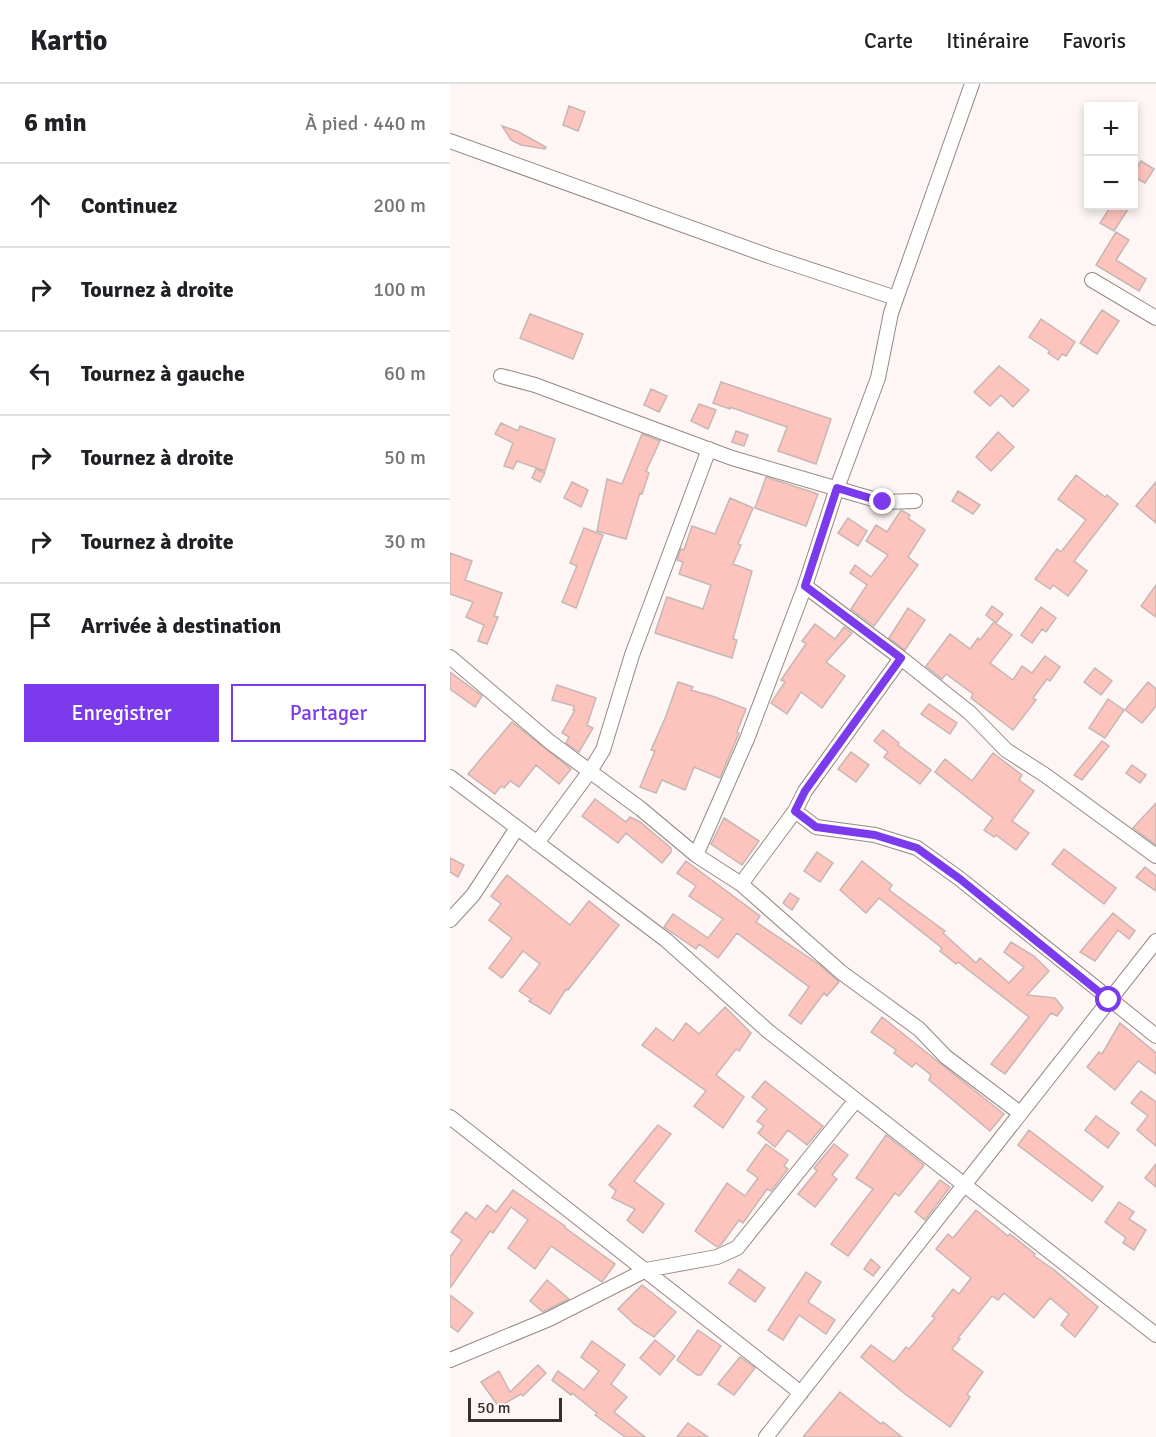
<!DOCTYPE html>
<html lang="fr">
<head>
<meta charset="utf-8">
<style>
	body { margin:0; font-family:Signika,sans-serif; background:#f6f6f6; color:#202124 }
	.controls { position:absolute; right:18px; top:18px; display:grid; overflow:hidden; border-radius:0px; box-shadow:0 3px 9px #0003 }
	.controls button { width:54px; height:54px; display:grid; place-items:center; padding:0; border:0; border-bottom:2px solid #e0e0e0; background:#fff; color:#202124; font:30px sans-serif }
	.scale { position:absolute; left:18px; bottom:15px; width:94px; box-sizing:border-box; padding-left:6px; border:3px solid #36302d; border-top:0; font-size:16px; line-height:21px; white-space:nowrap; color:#36302d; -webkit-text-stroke:4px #fdf6f4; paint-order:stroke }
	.stop { position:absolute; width:18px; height:18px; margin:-14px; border:4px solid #7c3aed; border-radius:50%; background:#fff }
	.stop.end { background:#7c3aed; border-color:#fff; box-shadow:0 2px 6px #0008 }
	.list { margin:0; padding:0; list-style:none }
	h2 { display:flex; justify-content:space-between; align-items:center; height:78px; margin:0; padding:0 24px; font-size:26px }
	h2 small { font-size:20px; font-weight:400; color:#757577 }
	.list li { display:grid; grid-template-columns:39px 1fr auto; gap:18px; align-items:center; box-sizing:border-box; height:84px; padding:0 24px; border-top:2px solid #e0e0e0 }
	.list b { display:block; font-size:22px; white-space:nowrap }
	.list em { font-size:20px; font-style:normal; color:#757577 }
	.actions { display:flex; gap:12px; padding:18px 24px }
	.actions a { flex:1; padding:14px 0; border:2px solid #7c3aed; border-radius:0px; text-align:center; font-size:21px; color:#7c3aed }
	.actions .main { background:#7c3aed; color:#fff }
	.icon { flex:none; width:33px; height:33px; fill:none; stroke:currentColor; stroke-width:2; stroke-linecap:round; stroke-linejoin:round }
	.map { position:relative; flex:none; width:706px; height:1353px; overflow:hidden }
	header { display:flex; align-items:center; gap:36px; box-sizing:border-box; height:84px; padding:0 30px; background:#fff; border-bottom:2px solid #e0e0e0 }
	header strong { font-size:28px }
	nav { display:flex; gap:33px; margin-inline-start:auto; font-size:21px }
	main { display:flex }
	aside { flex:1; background:#fff }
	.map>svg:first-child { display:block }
	.building { fill:#fdc3bd; stroke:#c7b6b4; stroke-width:1.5 }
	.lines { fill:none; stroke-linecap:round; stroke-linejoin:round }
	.minor-casing { stroke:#978882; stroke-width:16 }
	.minor { stroke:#fff; stroke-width:14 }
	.route { stroke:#7c3aed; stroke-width:8 }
</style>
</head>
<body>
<header>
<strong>Kartio</strong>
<nav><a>Carte</a><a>Itinéraire</a><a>Favoris</a></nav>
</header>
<main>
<aside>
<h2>6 min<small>À pied · 440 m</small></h2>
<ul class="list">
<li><svg class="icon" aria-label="ahead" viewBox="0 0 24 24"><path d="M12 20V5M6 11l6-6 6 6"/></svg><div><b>Continuez</b></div><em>200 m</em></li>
<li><svg class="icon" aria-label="right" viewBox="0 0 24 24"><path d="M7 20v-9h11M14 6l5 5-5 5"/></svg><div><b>Tournez à droite</b></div><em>100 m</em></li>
<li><svg class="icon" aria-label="left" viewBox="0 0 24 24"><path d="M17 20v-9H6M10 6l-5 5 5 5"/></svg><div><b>Tournez à gauche</b></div><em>60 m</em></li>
<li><svg class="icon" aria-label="right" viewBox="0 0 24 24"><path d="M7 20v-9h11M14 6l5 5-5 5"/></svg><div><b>Tournez à droite</b></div><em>50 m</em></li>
<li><svg class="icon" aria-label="right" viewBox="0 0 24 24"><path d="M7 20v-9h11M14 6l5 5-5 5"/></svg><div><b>Tournez à droite</b></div><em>30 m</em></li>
<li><svg class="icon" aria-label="arrive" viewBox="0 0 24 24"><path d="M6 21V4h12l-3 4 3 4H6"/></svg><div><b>Arrivée à destination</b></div></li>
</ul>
<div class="actions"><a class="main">Enregistrer</a><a>Partager</a></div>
</aside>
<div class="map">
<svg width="706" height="1353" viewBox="0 0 706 1353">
	<rect width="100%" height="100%" fill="#fdf6f4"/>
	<path class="building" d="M119 22 135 28 128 47 113 41Z
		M52 42 67 47 96 63 95 65 71 61 61 56Z
		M691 77 704 85 695 99 684 93V88Z
		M661 122H680L664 147 650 139Z
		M666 148 679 156 666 176 696 195 689 207 646 181Z
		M652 226 669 237 647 270 630 259Z
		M80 230 133 250 123 275 70 254Z
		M591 235 625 258 616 272 612 270 608 276 598 269 600 267 579 253Z
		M549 282 579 306 563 323 551 311 540 322 524 308Z
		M271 298 381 335 366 380 328 367 337 343 280 323V325L263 319Z
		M201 305 217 312 209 328 194 321Z
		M249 320 266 326 258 345 241 337Z
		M51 339 68 347 70 342 105 355 95 387 67 377 63 385 54 382 63 359 45 350Z
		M286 347 298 351 294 362 282 358Z
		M548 348 564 363 541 387 526 373Z
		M192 350 210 357 196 387 199 389 192 410 190 409 176 455 147 447 157 395 172 400Z
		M86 385 95 389 90 398 82 394Z
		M626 391 655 413 657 411 668 420 624 477 637 487 618 512 603 501 600 505 585 495 607 465 611 468 636 436 608 415Z
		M316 393 368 410 356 442 305 424Z
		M122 398 138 406 131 423 114 414Z
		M706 398V439L686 422Z
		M508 407 530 421 523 430 502 417Z
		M280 414 303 424 288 460 291 461 283 480 302 487 283 555 287 556 282 574 205 549 217 513 253 525 261 501 229 490 233 478 227 476 231 465 234 466 242 442 265 450Z
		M451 426 460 431 458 434 475 446 458 473 468 481 424 542 401 525 417 501 400 489 405 481 421 493 438 471 416 457 426 441 437 448Z
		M398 434 417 447 408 462 388 449Z
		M134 444 153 451 126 524 112 518 127 482 120 479Z
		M0 469 22 477 15 496 52 509 44 532 48 533 37 560 28 557 34 541 16 533 23 518 0 510Z
		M706 501V533L691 522Z
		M542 522 553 530 546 539 536 531Z
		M591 523 606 534 596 548 592 545 582 559 571 551Z
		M458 524 475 536 455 566 439 554Z
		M544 538 562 551 540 579 563 596 572 582 582 589 595 572 610 583 600 597 597 595 583 614 586 616 563 646 521 614 523 610 496 590 492 595 476 582 500 550 520 565 528 554 530 556Z
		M365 540 385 555 394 543 402 549 376 578 395 592 372 624 351 608 337 630 321 619 335 598 331 596 356 560 352 557Z
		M645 584 662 597 651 611 634 598Z
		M0 588 32 612 25 623 0 605Z
		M228 598 243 603 241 606 265 613 296 625 287 648 289 649 270 694 244 683 235 706 212 696 206 709 190 703 205 667 201 666 216 632Z
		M698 598 706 605V622L692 639 675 626Z
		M107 601 146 614 137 641 143 644 129 668 116 659 119 653 112 649 125 626H123L124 622 102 616Z
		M658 615 674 626 655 654 639 644Z
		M479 620 507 639 500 650 471 630Z
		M62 638 121 685 109 700 86 681 69 703 60 697 54 704 51 702 45 710 18 690Z
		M433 646 449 659 448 661 481 686 470 700 434 673 438 668 424 657Z
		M652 657 659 662 632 696 624 691Z
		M401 668 419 681 406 698 388 685Z
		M543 669 572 691 569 696 584 707 562 737 579 749 566 766 546 751 544 753 534 746 543 734 485 688 495 675 522 697Z
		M682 681 696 691 690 699 676 689Z
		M145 715 176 738 180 733 190 738 221 764V768L212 779 176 749 168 759 132 732Z
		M706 719V761L683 744Z
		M274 734 309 757 292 781 261 760Z
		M614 765 666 804 654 820 602 780Z
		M367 768 383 779 370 798 354 787Z
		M0 774 14 781 8 793 0 788Z
		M236 777 310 832 306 838 370 881 389 898 377 912 374 909 351 940 339 931 359 903 287 849 268 874 249 860 246 865 214 843 223 830 258 854 273 835 239 812 246 802 227 789Z
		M412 777 442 801 439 806 495 847 493 849 526 879 530 874 559 899 574 883 554 868 561 858 584 872 599 887 577 911 605 914 613 924 607 932 601 929 555 990 541 980 579 933 508 878 506 880 490 867 492 864 429 814 416 829 390 806Z
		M695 783 706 792V807L686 793Z
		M57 791 120 841 139 817 169 841 118 906 116 905 100 930 79 917 81 915 69 907 90 880 73 867 52 894 39 884 62 854 39 836 51 820 41 812Z
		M340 809 349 815 342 826 333 819Z
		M663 829 685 847 679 855 668 846 645 877 630 868Z
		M275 923 301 949 289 967 286 965 266 991 294 1013 273 1044 244 1022 256 1007 192 961 206 944 223 957 236 939 249 950Z
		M432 933 554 1030 540 1047 479 996 481 991 466 979 462 983 444 969 446 966 421 948Z
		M670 939 706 969V990L688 977 665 1006 637 983 649 968 652 970Z
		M315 997 373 1042 357 1061 338 1046 325 1063 308 1049 314 1042 307 1037 317 1025 302 1013Z
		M691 1007 706 1018V1062L687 1046 698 1032 681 1019Z
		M646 1032 669 1049 658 1064 635 1046Z
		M208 1041 221 1050 184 1097 214 1120 193 1149 177 1136 185 1125 162 1114 166 1107 159 1101Z
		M579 1046 653 1103 642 1117 568 1061Z
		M436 1051 474 1081 449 1112 445 1109 398 1172 381 1160 423 1105 406 1094Z
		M316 1060 338 1076 334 1082 338 1085 321 1107 317 1105 293 1139 289 1136 271 1161 267 1163 245 1147 277 1099 295 1112 308 1094 297 1086Z
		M384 1060 398 1071 382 1091 387 1095 365 1123 348 1110 367 1087 364 1084Z
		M706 1080V1103L695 1094Z
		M490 1096 500 1103 475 1136 465 1128Z
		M63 1106 115 1142 114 1143 165 1180 152 1198 101 1162 85 1185 58 1164 78 1136 61 1123 43 1149 40 1147 0 1204V1173L12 1156 1 1148 16 1128 26 1136 37 1121 46 1128Z
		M669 1118 684 1128 679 1135 696 1146 684 1166 673 1159 676 1154 655 1138Z
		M526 1126 558 1152 560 1150 585 1170 584 1172 603 1185 648 1223 625 1253 611 1241 619 1230 600 1214 584 1234 554 1209 548 1216 542 1212 508 1254 510 1255 502 1265 533 1288 517 1310 520 1313 500 1343 455 1310 411 1273 421 1261 444 1278 456 1263 459 1265 485 1234 482 1232 503 1205 509 1210 521 1194 486 1165 498 1150 503 1154Z
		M421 1175 430 1183 423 1192 414 1185Z
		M289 1185 315 1204 305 1218 279 1199Z
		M356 1188 371 1198 358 1218 385 1236 376 1250 349 1231 333 1256 318 1246Z
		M97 1196 119 1215 93 1228 80 1217Z
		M192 1201 226 1228 204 1253 184 1240 168 1225Z
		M0 1211 23 1229 8 1248 0 1242Z
		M248 1246 271 1262 251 1291H247L227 1276Z
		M205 1256 225 1272 210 1291 190 1274Z
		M142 1257 175 1281 161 1300 177 1313 164 1328 195 1353H175L145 1331 147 1329 122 1309 121 1311 102 1296 108 1287 134 1306 149 1287 131 1273Z
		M290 1273 305 1284 284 1311 268 1300Z
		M88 1281 96 1289 73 1312 71 1310 49 1323 31 1298 49 1287 60 1308Z
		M390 1308 431 1340 433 1338 452 1353H353Z
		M238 1339 258 1353H227Z"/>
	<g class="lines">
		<defs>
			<path id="minor" d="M0 57 319 172 446 214
				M642 196 706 234
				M51 292 85 301 282 374 433 418 465 417
				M355 502 451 574 520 629 556 666 595 691 706 772
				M0 573 100 658 191 725 246 771 291 800 392 889 469 945 496 973 570 1029
				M0 693 216 856 318 947 706 1251
				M345 727 366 743 425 751 467 764 510 795 706 952
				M87 759 140 687 153 666 182 571 259 365
				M246 771 297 655 355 502 387 404 428 294 441 229 522 0
				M291 800 345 727 355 707 451 574
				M0 836 23 811 67 744
				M0 1033 351 1309
				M0 1276 99 1235 196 1186 267 1173 287 1164 406 1016
				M316 1353 706 857"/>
		</defs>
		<use href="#minor" class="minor-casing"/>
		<use href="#minor" class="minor"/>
	</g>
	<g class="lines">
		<path class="route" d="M433 418 387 404 355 502 451 574 355 707 345 727 366 743 425 751 467 764 510 795 659 916"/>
	</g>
</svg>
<div class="controls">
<button>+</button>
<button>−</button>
</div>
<div class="scale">50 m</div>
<div class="stop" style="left:659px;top:916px"></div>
<div class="stop end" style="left:433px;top:418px"></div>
</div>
</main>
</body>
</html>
